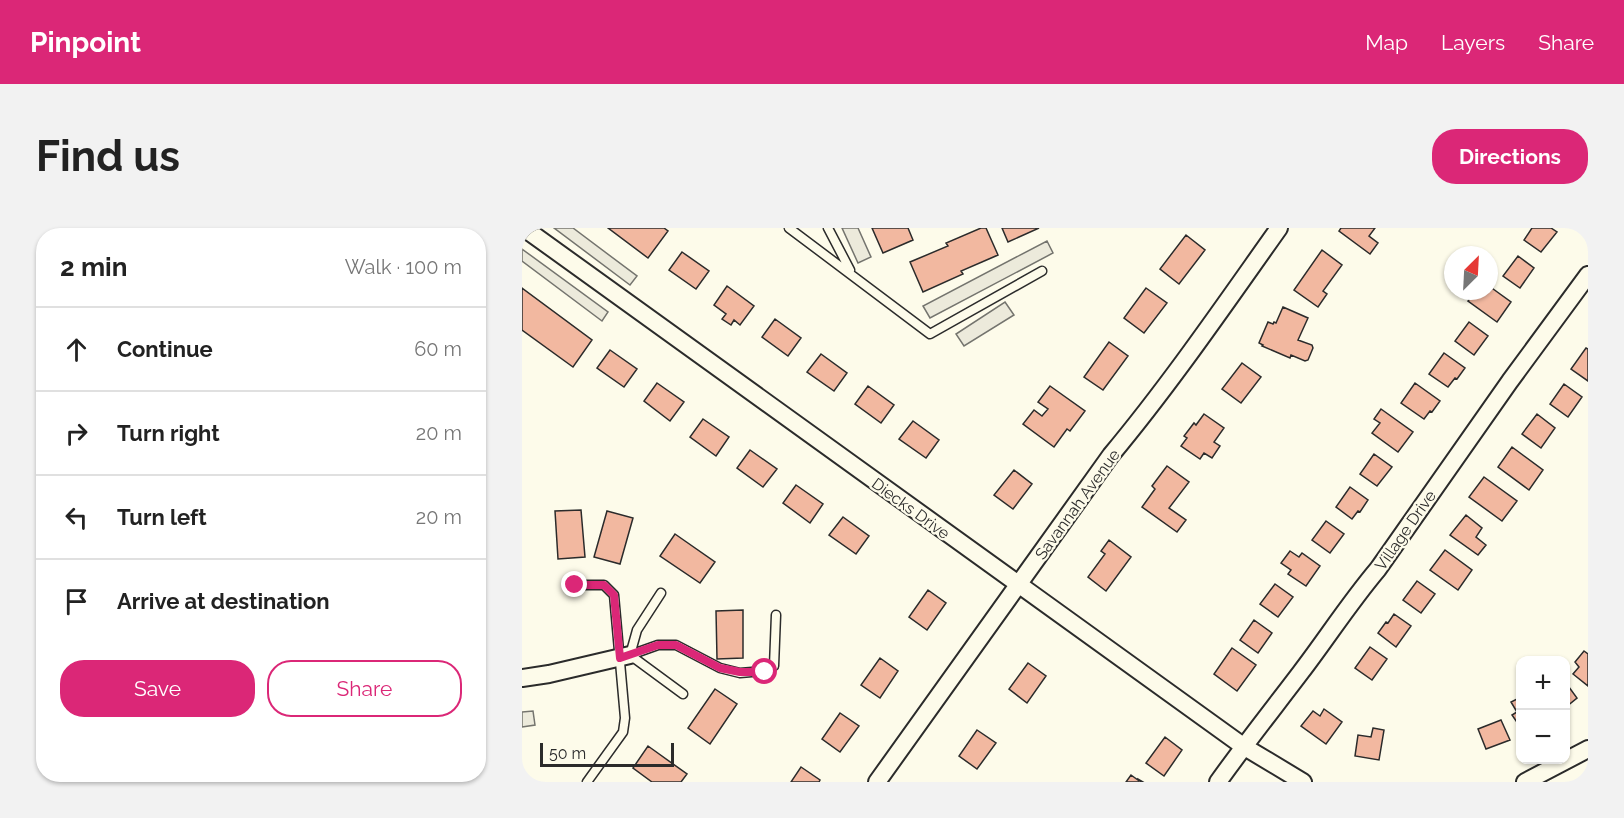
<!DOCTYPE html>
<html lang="en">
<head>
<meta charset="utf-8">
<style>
	body { margin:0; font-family:Raleway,sans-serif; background:#f2f2f2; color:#222 }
	.controls { position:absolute; right:18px; bottom:18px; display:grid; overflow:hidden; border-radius:12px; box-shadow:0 2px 4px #0004 }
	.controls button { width:54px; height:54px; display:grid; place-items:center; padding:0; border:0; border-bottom:2px solid #e0e0e0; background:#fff; color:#222; font:30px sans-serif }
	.compass { position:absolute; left:922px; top:18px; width:54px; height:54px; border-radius:50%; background:#fff; box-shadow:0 2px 4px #0004; rotate:24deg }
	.scale { position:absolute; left:18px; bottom:15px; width:134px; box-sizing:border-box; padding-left:6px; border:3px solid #2b2b2b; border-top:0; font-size:16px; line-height:21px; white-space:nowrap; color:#2b2b2b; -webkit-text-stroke:4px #fdfbea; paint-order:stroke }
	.stop { position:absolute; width:18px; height:18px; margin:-14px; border:4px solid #db2777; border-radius:50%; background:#fff }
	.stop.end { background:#db2777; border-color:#fff; box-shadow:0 2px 6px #0008 }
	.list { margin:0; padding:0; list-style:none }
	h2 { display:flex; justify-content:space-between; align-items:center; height:78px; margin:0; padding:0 24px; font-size:26px }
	h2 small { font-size:20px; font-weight:400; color:#767676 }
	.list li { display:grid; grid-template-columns:39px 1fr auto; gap:18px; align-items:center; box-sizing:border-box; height:84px; padding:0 24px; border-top:2px solid #e0e0e0 }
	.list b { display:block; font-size:22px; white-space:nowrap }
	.list em { font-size:20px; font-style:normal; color:#767676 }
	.actions { display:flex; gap:12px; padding:18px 24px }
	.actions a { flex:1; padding:14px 0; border:2px solid #db2777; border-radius:24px; text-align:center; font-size:21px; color:#db2777 }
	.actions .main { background:#db2777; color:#fff }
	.icon { flex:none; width:33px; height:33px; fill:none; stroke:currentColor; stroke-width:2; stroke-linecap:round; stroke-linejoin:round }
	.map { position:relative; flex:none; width:1066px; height:554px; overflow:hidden; border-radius:24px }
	header { display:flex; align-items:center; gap:36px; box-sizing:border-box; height:84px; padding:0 30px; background:#db2777; color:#fff }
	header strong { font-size:28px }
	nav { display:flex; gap:33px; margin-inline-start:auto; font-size:21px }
	.intro { display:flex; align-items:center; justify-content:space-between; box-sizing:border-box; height:144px; padding:0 36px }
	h1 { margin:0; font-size:42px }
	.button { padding:15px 27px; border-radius:24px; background:#db2777; color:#fff; font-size:21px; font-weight:700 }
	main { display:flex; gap:36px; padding:0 36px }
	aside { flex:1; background:#fff; border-radius:24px; box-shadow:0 2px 4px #0004 }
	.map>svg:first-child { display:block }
	.parking { fill:#eceadb; stroke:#74746e; stroke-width:1.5 }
	.building { fill:#f2b8a0; stroke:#2b2b2b; stroke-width:1.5 }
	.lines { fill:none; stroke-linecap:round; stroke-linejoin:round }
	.lane-casing { stroke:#2b2b2b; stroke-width:11 }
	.street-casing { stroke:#2b2b2b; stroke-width:20 }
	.lane { stroke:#fdfbea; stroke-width:8 }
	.street { stroke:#fdfbea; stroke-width:16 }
	.route { stroke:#db2777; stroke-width:8 }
	.labels { text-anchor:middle; stroke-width:4.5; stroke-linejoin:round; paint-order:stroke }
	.street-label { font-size:16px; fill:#2b2b2b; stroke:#fdfbea }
</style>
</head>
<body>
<header>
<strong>Pinpoint</strong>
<nav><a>Map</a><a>Layers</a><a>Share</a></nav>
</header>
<div class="intro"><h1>Find us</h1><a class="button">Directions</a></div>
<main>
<aside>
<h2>2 min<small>Walk · 100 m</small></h2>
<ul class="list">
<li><svg class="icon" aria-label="ahead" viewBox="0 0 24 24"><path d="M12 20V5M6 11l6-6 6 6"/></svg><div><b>Continue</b></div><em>60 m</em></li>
<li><svg class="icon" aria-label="right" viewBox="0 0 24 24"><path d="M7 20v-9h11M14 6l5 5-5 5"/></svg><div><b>Turn right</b></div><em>20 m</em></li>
<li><svg class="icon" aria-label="left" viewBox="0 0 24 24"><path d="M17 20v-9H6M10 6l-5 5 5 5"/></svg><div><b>Turn left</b></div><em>20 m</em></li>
<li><svg class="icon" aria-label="arrive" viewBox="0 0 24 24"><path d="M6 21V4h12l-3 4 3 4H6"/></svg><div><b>Arrive at destination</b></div></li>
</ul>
<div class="actions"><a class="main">Save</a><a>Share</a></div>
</aside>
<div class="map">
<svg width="1066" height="554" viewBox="0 0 1066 554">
	<rect width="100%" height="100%" fill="#fdfbea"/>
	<path class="parking" d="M32 0H51L115 48 108 57Z
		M320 0H336L349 29 336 35Z
		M525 13 531 25 408 90 401 78Z
		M0 21 86 84 80 93 0 33Z
		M483 74 492 87 442 118 434 106Z
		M11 483 13 497 0 499V484Z"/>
	<path class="building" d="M86 0H142L146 3 126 30Z
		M350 0H386L391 12 361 25Z
		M459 0H464L476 27 439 43 441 46 401 64 388 34 426 18 424 15Z
		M480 0H517L486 14Z
		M819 0H853L847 8 856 15 848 26 817 3Z
		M1010 0H1029L1035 4 1019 24 1002 12Z
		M664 7 683 22 657 56 638 41Z
		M800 22 820 37 801 63 805 66 796 79 772 62Z
		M160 24 187 43 174 61 147 42Z
		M996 28 1012 40 998 60 981 48Z
		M205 58 232 78 218 97 212 92 209 97 200 91 204 86 192 77Z
		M967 58 989 74 975 94 946 73 954 63H967Z
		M0 60 70 112 51 139 0 102Z
		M624 60 645 75 622 105 602 90Z
		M761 79 786 90 776 112 790 117 791 120 786 132 783 133 769 127 768 130 740 118 741 117 737 115 746 94 751 96 752 94 754 95Z
		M253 91 279 110 266 128 240 109Z
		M947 94 966 108 952 127 933 113Z
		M587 114 606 128 581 162 562 149Z
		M1064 120 1066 121V153L1049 141Z
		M88 122 115 141 102 159 75 140Z
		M922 125 943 140 935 151 933 150 926 159 907 146Z
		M299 126 325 145 312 163 285 144Z
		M720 135 739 149 719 175 700 161Z
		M135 155 162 174 148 193 122 173Z
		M893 155 918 173 910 184 908 183 902 191 879 175Z
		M1042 156 1060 169 1046 189 1028 176Z
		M346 158 372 177 359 195 333 176Z
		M528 158 563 183 548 203 545 201 532 219 501 196 512 182 520 188 526 181 516 174Z
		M859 181 891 204 876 224 850 205 858 195 852 191Z
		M682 186 702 200 692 214 698 218 690 230 682 225 678 231 659 218 665 210 662 208 672 195 674 197Z
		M1015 186 1033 200 1019 220 1000 206Z
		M181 191 207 209 194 228 168 209Z
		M391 193 417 212 404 230 377 211Z
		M990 219 1021 242 1007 262 976 239Z
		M228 222 255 241 241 259 215 240Z
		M852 226 870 239 855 258 838 246Z
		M645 238 667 254 647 280 664 292 655 304 620 279 633 261 630 258Z
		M492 242 510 256 491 281 472 267Z
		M962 249 995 273 980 293 947 269Z
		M274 257 301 276 288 295 261 275Z
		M828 259 846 272 838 284 836 283 830 291 814 279Z
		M59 282 63 329 36 331 33 283Z
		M85 283 111 290 98 336 72 329Z
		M944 287 960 300 954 309 964 317 956 327 928 307Z
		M321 289 347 308 334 326 307 307Z
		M804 293 822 306 808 325 790 312Z
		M153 306 193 334 178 355 138 328Z
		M587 312 609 329 584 363 566 349 583 326 579 323Z
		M923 322 950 342 936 362 908 342Z
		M768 323 777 329 780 325 798 338 784 358 766 346 769 342 759 335Z
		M895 353 913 366 899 385 881 372Z
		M753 356 771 369 756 389 738 376Z
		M406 362 424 375 405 402 387 389Z
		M221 382V430L195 431 194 383Z
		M872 386 889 398 874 419 856 405 864 394 866 395Z
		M732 392 750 405 736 425 718 412Z
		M848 419 865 431 850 452 833 440Z
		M710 420 734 437 715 463 692 446Z
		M1062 423 1066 426V458L1051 446 1057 439 1053 434Z
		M358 430 376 443 358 470 339 457Z
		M506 435 524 448 505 475 487 461Z
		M1044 455 1055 470 1044 479Z
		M193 461 215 476 188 516 166 500Z
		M999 469V500L990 487 995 484 989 474Z
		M802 481 820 494 804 516 779 498 791 483 798 488Z
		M318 485 337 498 318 524 300 511Z
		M979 492 988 512 964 521 956 501Z
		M851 500 862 502 857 532 833 528 836 507 849 509Z
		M455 502 474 515 455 541 437 528Z
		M643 509 660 522 642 548 624 535Z
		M126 518 165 546 159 554H130L111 540Z
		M279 539 298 552 297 554H269Z
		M609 547 616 552V551L621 554H604Z"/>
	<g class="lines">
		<defs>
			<path id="lane" d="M267 0 408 106 520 43
				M306 0 328 42
				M53 357H82L92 367 103 490 101 504 65 554
				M108 427 136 417H154L198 440 218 445 243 443 252 438 254 387
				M108 427 115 402 139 365
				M108 427 161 466"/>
			<path id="street" d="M2 0 721 518 781 554
				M0 450 27 446 108 427
				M355 554 589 227C649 155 703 76 757 0
				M696 554C723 516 751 481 779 444 805 410 828 374 856 341L988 153 1066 47
				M1003 554 1066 521"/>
		</defs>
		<use href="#lane" class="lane-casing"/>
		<use href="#street" class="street-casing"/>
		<use href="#lane" class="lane"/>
		<use href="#street" class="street"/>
	</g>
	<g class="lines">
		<path class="route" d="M53 357H82L92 367 98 430 136 417H154L198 440 218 444H243"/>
	</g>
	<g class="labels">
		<g class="street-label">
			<text transform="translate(555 276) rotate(-54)" y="6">Savannah Avenue</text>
			<text transform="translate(389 280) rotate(36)" y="6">Diecks Drive</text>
			<text transform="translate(883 302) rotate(-55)" y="6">Village Drive</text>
		</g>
	</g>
</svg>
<div class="controls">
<button>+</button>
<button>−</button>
</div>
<svg class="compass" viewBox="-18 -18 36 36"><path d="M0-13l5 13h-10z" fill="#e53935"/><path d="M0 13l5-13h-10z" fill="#767676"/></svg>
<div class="scale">50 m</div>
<div class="stop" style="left:243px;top:444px"></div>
<div class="stop end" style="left:53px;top:357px"></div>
</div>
</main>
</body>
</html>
